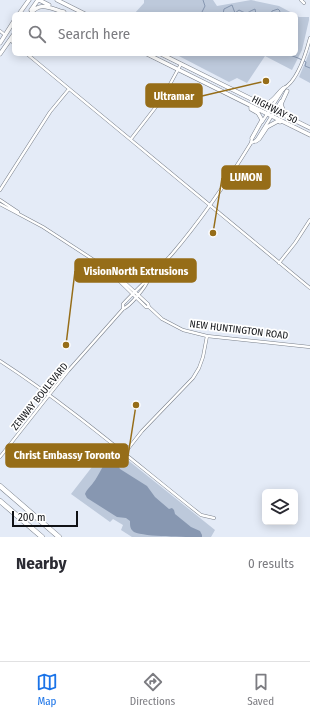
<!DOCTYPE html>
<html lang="en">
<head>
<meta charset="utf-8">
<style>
	body { margin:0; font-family:"Fira Sans Condensed",sans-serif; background:#f2f2f3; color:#2b2b33 }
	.controls { position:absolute; right:12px; bottom:12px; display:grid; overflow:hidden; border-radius:6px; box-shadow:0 2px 10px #0003 }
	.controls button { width:36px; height:36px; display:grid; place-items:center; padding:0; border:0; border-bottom:1px solid #e1e1e2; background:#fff; color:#2b2b33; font:20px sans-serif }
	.scale { position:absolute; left:12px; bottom:10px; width:66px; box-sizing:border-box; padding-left:4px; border:2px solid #101216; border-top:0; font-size:11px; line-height:14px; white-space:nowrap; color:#101216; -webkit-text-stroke:3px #fff; paint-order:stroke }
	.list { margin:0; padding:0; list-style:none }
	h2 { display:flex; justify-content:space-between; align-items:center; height:52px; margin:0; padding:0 16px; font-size:17px }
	h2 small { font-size:13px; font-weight:400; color:#7c7c81 }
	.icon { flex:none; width:22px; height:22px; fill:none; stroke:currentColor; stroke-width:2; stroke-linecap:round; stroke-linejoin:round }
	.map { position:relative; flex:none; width:310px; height:537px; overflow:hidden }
	.search { position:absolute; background:#fff; box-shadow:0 2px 10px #0003; left:12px; right:12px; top:12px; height:44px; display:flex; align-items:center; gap:10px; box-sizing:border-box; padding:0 14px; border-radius:6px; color:#7c7c81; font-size:15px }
	.sheet { height:124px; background:#fff }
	nav { display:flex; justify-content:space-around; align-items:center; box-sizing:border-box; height:56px; border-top:1px solid #e1e1e2; background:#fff; font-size:11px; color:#7c7c81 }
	nav a { display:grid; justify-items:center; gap:2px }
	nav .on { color:#1a73e8 }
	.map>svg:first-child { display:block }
	.green { fill:#bdc9db }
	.water { fill:#8797b1 }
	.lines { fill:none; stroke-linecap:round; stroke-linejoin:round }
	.stream { stroke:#8797b1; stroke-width:1 }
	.minor-casing { stroke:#7a808b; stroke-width:3.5 }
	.major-casing { stroke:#7a808b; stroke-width:4.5 }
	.highway-casing { stroke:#7a808b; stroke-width:5.5 }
	.minor { stroke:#fff; stroke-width:2.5 }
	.major { stroke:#fff; stroke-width:3.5 }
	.highway { stroke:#fff; stroke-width:4.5 }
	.labels { text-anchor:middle; stroke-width:3.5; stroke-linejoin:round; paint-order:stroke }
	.street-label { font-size:10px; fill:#101216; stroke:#fff }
	.leader { fill:none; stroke:#966d18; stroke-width:1.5 }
	.callout-dot { fill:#966d18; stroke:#fff; stroke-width:1.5 }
	.callout { fill:#966d18; stroke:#966d18; stroke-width:1.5 }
	.callout-label { font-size:11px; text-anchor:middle; font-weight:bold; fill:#fff }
</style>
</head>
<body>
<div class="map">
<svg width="310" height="537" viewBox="0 0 310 537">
	<rect width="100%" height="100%" fill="#e4ebf7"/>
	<path class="green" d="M144 0H213L217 6 251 0 279 6 294 14H134L144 3Z
		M296 15 299 17H309V20L302 50 292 70 265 56 247 83 237 78 229 82 175 54H296Z
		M310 51V83L299 77Z
		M109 445 215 530 211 537H132L121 530 123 525 113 519 110 522 71 494Z"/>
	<path class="water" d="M110 457 114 458 120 469 147 486 155 497 169 509 172 508 174 510 175 514 191 527 200 531 202 535V537C185 537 146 537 134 532 130 529 130 526 130 521L126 518 117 517 87 498 85 494C87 489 90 487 93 483 100 474 102 465 110 457Z"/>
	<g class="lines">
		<path class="stream" d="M201 14 205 6 203 0
			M223 14 224 9 232 5 235 13 239 10C249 15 245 13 255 9L256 14
			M271 14 272 11 278 9 280 11 279 14
			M287 54 298 58 306 62 305 66 310 68"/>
		<defs>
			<path id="minor" d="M301 0 304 3
				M0 31 5 35
				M10 40 14 43
				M27 54 310 288
				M262 122 284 88C297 81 306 53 310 38
				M131 139 162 99 181 64
				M251 143 256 141 281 101
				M0 190 50 112 69 89
				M0 200 18 212
				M0 204 43 227 106 268 146 307H149
				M279 263 295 243 310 220
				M121 281 124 282 148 304 149 307 162 319 183 330 207 336 310 347
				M123 309C130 306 146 287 148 280
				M0 361C71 407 135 463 201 515L214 518
				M124 454 142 431 193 378 199 368 203 357 207 336
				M0 457 68 371 123 309V304C139 287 156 272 172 254 202 219 227 182 251 143L252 138"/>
			<path id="major" d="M39 0 49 5
				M57 0 85 14
				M31 10 38 0
				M19 14 29 0
				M30 14C41 0 51 9 64 12
				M0 43 14 21
				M0 54 14 34
				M147 54 310 135
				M161 54 310 128
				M264 103H268C276 99 278 92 284 88
				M251 106V109L258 113 262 120 252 138
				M286 113 283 110 281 104 287 91
				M256 141 259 139 267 127 278 121 280 122"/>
			<path id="highway" d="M0 486 59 537
				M0 501 42 537"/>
		</defs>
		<use href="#minor" class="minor-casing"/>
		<use href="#major" class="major-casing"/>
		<use href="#highway" class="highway-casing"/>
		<use href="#minor" class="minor"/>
		<use href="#major" class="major"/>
		<use href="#highway" class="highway"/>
	</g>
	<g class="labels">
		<g class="street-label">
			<text transform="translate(275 109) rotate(27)" y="4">HIGHWAY 50</text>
			<text transform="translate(239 329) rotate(7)" y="4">NEW HUNTINGTON ROAD</text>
			<text transform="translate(39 396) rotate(-51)" y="4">ZENWAY BOULEVARD</text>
		</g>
	</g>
	<path class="leader" d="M266 81L202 96M213 233L222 178M66 345L75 271M136 405L128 456"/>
	<g class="callout-dot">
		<circle cx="266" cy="81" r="4"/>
		<circle cx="213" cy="233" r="4"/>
		<circle cx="66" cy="345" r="4"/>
		<circle cx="136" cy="405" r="4"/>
	</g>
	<g class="callout">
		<rect x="146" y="84" width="56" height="23" rx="4"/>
		<rect x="222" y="166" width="48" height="23" rx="4"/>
		<rect x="75" y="259" width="121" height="23" rx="4"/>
		<rect x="6" y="444" width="122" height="23" rx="4"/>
	</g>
	<g class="callout-label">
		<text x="174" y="100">Ultramar</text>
		<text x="246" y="181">LUMON</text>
		<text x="136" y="275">VisionNorth Extrusions</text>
		<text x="67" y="459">Christ Embassy Toronto</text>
	</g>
</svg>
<div class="controls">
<button><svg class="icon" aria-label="layers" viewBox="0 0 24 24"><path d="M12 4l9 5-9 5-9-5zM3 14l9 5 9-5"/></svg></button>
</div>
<div class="scale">200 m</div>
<div class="search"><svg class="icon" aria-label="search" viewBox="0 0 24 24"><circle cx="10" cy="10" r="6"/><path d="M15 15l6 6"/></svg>Search here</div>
</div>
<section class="sheet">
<h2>Nearby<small>0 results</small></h2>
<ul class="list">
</ul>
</section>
<nav>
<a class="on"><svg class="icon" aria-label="map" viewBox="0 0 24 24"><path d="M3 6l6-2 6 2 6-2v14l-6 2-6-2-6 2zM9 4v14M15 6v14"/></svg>Map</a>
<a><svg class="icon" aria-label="directions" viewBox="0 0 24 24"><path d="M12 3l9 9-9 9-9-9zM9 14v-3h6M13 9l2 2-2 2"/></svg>Directions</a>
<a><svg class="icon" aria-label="saved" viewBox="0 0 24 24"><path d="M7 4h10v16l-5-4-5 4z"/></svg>Saved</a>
</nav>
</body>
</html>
